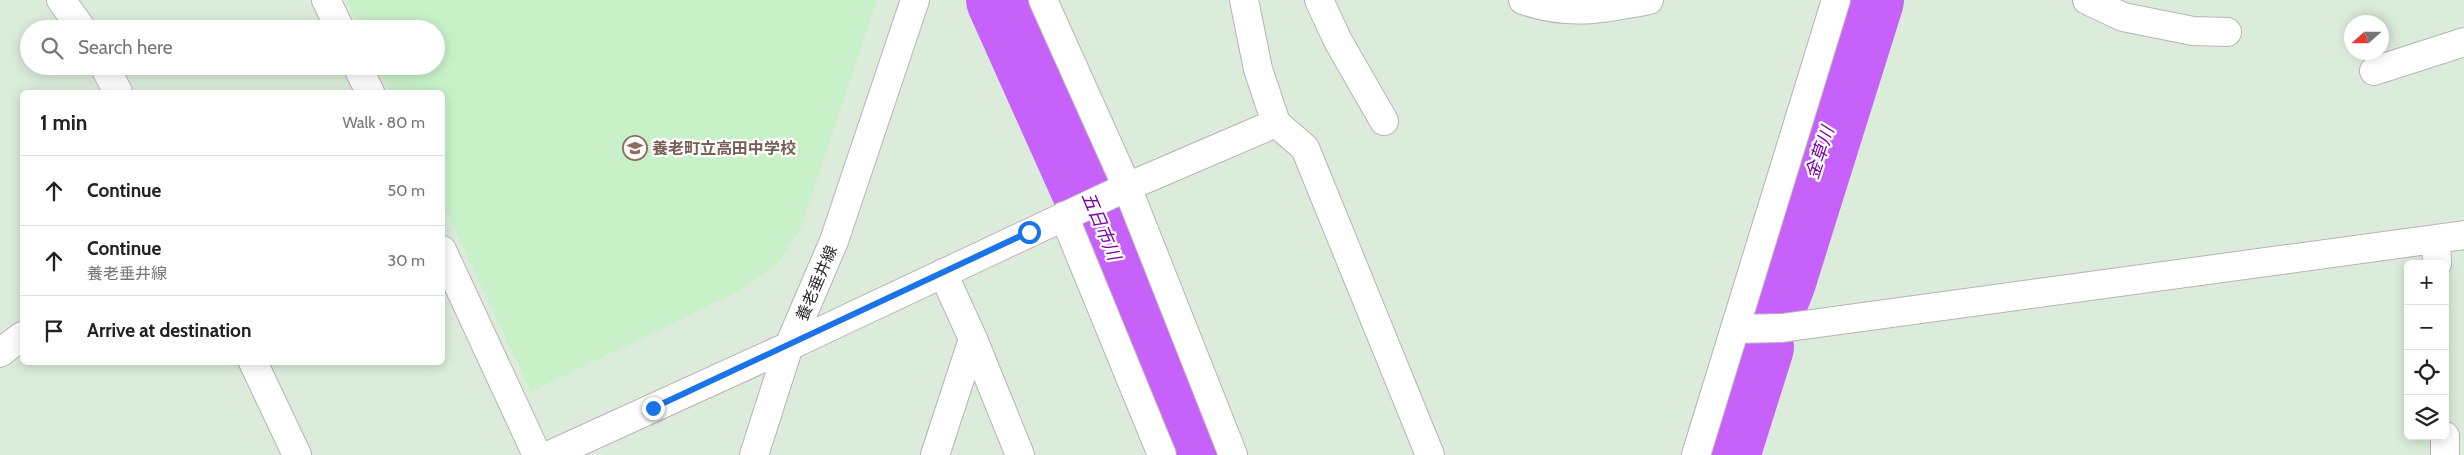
<!DOCTYPE html>
<html lang="en">
<head>
<meta charset="utf-8">
<style>
	body { margin:0; font-family:Cabin,"Noto Sans JP",sans-serif; background:#f6f6f6; color:#222 }
	.controls { position:absolute; right:15px; bottom:15px; display:grid; overflow:hidden; border-radius:8px; box-shadow:0 2px 12px #0003 }
	.controls button { width:45px; height:45px; display:grid; place-items:center; padding:0; border:0; border-bottom:1px solid #e0e0e0; background:#fff; color:#222; font:25px sans-serif }
	.compass { position:absolute; left:2344px; top:15px; width:45px; height:45px; border-radius:50%; background:#fff; box-shadow:0 2px 12px #0003; rotate:249deg }
	.stop { position:absolute; width:15px; height:15px; margin:-11px; border:4px solid #1a73e8; border-radius:50%; background:#fff }
	.stop.end { background:#1a73e8; border-color:#fff; box-shadow:0 1px 5px #0008 }
	.list { margin:0; padding:0; list-style:none }
	h2 { display:flex; justify-content:space-between; align-items:center; height:65px; margin:0; padding:0 20px; font-size:21px }
	h2 small { font-size:16px; font-weight:400; color:#767676 }
	.list li { display:grid; grid-template-columns:32px 1fr auto; gap:15px; align-items:center; box-sizing:border-box; height:70px; padding:0 20px; border-top:1px solid #e0e0e0 }
	.list b { display:block; font-size:19px; white-space:nowrap }
	.list p { margin:0; font-size:16px; white-space:nowrap; color:#767676 }
	.list em { font-size:16px; font-style:normal; color:#767676 }
	.icon { flex:none; width:28px; height:28px; fill:none; stroke:currentColor; stroke-width:2; stroke-linecap:round; stroke-linejoin:round }
	.map { position:relative; flex:none; width:2464px; height:455px; overflow:hidden }
	.search { position:absolute; background:#fff; box-shadow:0 2px 12px #0003; left:20px; top:20px; width:425px; height:55px; display:flex; align-items:center; gap:12px; box-sizing:border-box; padding:0 18px; border-radius:28px; color:#767676; font-size:19px }
	.panel { position:absolute; background:#fff; box-shadow:0 2px 12px #0003; left:20px; top:90px; width:425px; height:275px; border-radius:8px }
	.map>svg:first-child { display:block }
	.education { fill:#c8f1ca }
	.lines { fill:none; stroke-linecap:round; stroke-linejoin:round }
	.river { stroke:#c662fa; stroke-width:70 }
	.street-casing { stroke:#bfaebc; stroke-width:30 }
	.secondary-casing { stroke:#bfaebc; stroke-width:30 }
	.street { stroke:#fff; stroke-width:28 }
	.secondary { stroke:#fff; stroke-width:28 }
	.route { stroke:#1a73e8; stroke-width:6 }
	.labels { text-anchor:middle; stroke-width:4.5; stroke-linejoin:round; paint-order:stroke }
	.education-label { font-size:16px; font-weight:bold; fill:#785e54; stroke:#fff; text-anchor:start }
	.street-label { font-size:16px; fill:#2a2a2a; stroke:#fff }
	.water-label { font-size:18px; font-style:italic; fill:#7b01a7; stroke:#fff }
</style>
</head>
<body>
<div class="map">
<svg width="2464" height="455" viewBox="0 0 2464 455">
	<rect width="100%" height="100%" fill="#dbedda"/>
	<path class="education" d="M347 0H877L800 230 777 264 739 291 531 392 443 204 442 92H390L378 66H436V29H360Z"/>
	<g class="lines">
		<path class="river" d="M1001 0 1101 223 1193 455
			M1771 307 1781 281 1869 0
			M1725 455 1759 347"/>
		<defs>
			<path id="street" d="M61 0 82 29
				M326 0 340 29
				M1043 0 1127 187 1233 455
				M1319 0 1338 41 1384 121
				M1523 0C1568 16 1603 9 1649 0
				M2087 0 2123 17 2193 31 2227 32
				M104 66 118 92
				M357 66 370 92
				M2374 71 2464 42
				M1276 123 1305 148 1430 455
				M1064 216 1162 455
				M2436 239 2437 264
				M442 250 537 455
				M1736 329 1782 328 2464 235
				M973 339 1020 455
				M789 346 1127 187 1276 123 1258 69 1244 0
				M0 353 22 336
				M253 362 297 455
				M2445 436V455
				M935 455 973 339 943 273
				M1696 455 1836 0"/>
			<path id="secondary" d="M550 455 789 346 834 241 915 0
				M754 455 789 346"/>
		</defs>
		<use href="#street" class="street-casing"/>
		<use href="#secondary" class="secondary-casing"/>
		<use href="#street" class="street"/>
		<use href="#secondary" class="secondary"/>
	</g>
	<g class="lines">
		<path class="route" d="M653 408 1029 232"/>
	</g>
	<defs>
		<symbol id="school-ring" viewBox="-11 -11 22 22"><circle r="9.5" fill="#fff" stroke="#8d6e63" stroke-width="1.5"/><path d="M0-5L7-2L0 1L-7-2ZM-4 1L0 2.5L4 1V4Q0 6-4 4Z" fill="#8d6e63"/></symbol>
	</defs>
	<g fill-rule="evenodd">
		<use href="#school-ring" x="621" y="134" width="28" height="28"/>
	</g>
	<g class="labels">
		<g class="education-label">
			<text x="652" y="154">養老町立高田中学校</text>
		</g>
		<g class="street-label">
			<text transform="translate(816 283) rotate(-67)" y="6">養老垂井線</text>
		</g>
		<g class="water-label">
			<text transform="translate(1820 153) rotate(-72)" y="6">金草川</text>
			<text transform="translate(1101 226) rotate(67)" y="6">五日市川</text>
		</g>
	</g>
</svg>
<div class="controls">
<button>+</button>
<button>−</button>
<button><svg class="icon" aria-label="locate" viewBox="0 0 24 24"><circle cx="12" cy="12" r="6"/><path d="M12 2v4M12 18v4M2 12h4M18 12h4"/></svg></button>
<button><svg class="icon" aria-label="layers" viewBox="0 0 24 24"><path d="M12 4l9 5-9 5-9-5zM3 14l9 5 9-5"/></svg></button>
</div>
<svg class="compass" viewBox="-18 -18 36 36"><path d="M0-13l5 13h-10z" fill="#e53935"/><path d="M0 13l5-13h-10z" fill="#767676"/></svg>
<div class="stop" style="left:1029px;top:232px"></div>
<div class="stop end" style="left:653px;top:408px"></div>
<div class="search"><svg class="icon" aria-label="search" viewBox="0 0 24 24"><circle cx="10" cy="10" r="6"/><path d="M15 15l6 6"/></svg>Search here</div>
<section class="panel">
<h2>1 min<small>Walk · 80 m</small></h2>
<ul class="list">
<li><svg class="icon" aria-label="ahead" viewBox="0 0 24 24"><path d="M12 20V5M6 11l6-6 6 6"/></svg><div><b>Continue</b></div><em>50 m</em></li>
<li><svg class="icon" aria-label="ahead" viewBox="0 0 24 24"><path d="M12 20V5M6 11l6-6 6 6"/></svg><div><b>Continue</b><p>養老垂井線</p></div><em>30 m</em></li>
<li><svg class="icon" aria-label="arrive" viewBox="0 0 24 24"><path d="M6 21V4h12l-3 4 3 4H6"/></svg><div><b>Arrive at destination</b></div></li>
</ul>
</section>
</div>
</body>
</html>
